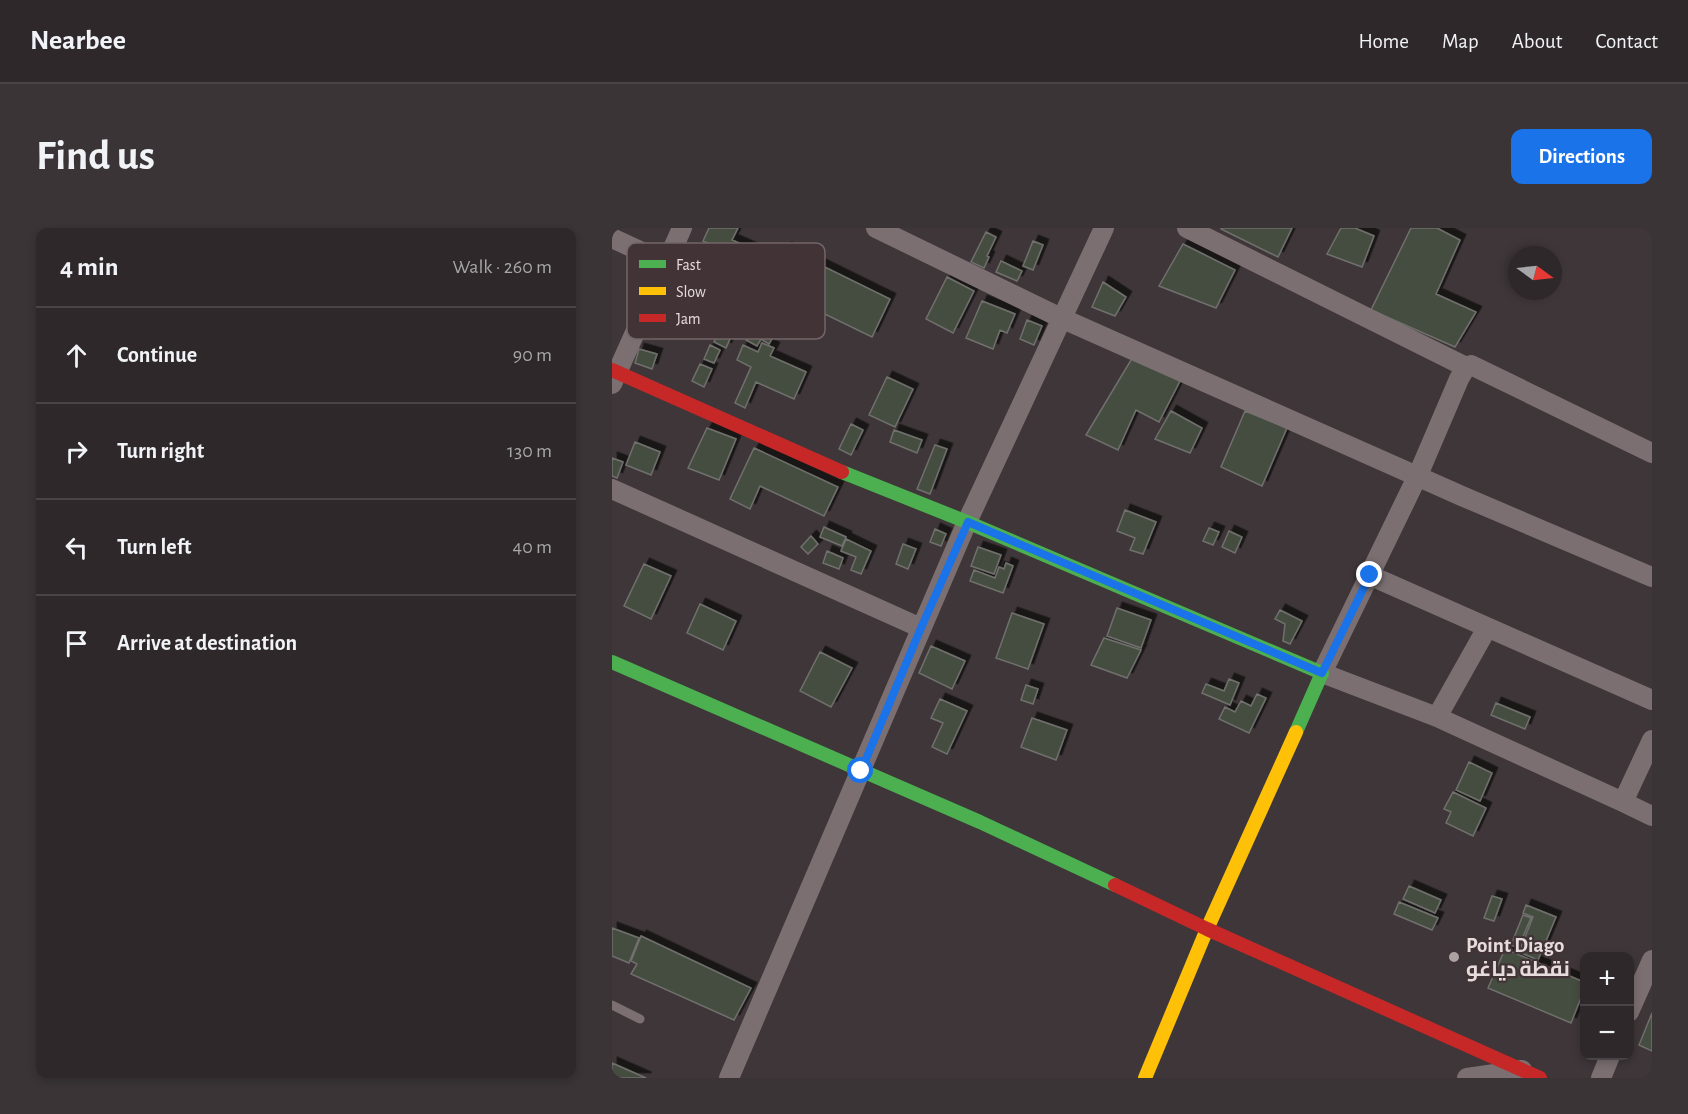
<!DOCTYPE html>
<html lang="en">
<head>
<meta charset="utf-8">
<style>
	body { margin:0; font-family:"Alegreya Sans",Cairo,sans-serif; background:#3a3436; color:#f1f3f6 }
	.controls { position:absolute; right:18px; bottom:18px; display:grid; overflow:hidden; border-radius:12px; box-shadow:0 3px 9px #0003 }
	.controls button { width:54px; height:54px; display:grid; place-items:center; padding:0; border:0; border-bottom:2px solid #494447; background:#2e282a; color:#f1f3f6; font:30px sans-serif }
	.compass { position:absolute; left:896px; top:18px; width:54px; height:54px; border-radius:50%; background:#2e282a; box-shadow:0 3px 9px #0003; rotate:105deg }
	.stop { position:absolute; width:18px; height:18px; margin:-14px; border:4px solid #1a73e8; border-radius:50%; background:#fff }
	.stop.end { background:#1a73e8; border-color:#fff; box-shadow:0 2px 6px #0008 }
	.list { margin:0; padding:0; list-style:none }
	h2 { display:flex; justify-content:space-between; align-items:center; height:78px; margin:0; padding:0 24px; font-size:26px }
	h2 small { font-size:20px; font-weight:400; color:#a7a6a8 }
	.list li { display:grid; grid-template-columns:39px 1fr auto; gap:18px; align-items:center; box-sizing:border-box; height:96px; padding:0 24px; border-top:2px solid #494447 }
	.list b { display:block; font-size:22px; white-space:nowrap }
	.list em { font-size:20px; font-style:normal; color:#a7a6a8 }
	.icon { flex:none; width:33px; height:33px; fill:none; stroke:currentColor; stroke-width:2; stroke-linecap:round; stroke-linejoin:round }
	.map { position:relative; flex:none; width:1040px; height:850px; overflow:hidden; border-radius:12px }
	header { display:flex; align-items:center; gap:36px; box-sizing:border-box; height:84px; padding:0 30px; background:#2e282a; border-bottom:2px solid #494447 }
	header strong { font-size:28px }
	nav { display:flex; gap:33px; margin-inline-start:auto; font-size:21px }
	.intro { display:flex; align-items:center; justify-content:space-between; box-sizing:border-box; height:144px; padding:0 36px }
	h1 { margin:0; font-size:42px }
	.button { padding:15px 27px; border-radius:12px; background:#1a73e8; color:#fff; font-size:21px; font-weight:700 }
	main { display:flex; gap:36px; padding:0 36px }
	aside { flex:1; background:#2e282a; border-radius:12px; box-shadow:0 3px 9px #0003 }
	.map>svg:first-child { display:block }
	.building { fill:#454e41; stroke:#706f6d; stroke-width:1.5; filter:url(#shadow) }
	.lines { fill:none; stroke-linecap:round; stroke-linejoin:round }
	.lane { stroke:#7b6f71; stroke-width:9 }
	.street { stroke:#7b6f71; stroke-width:20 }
	.fast { stroke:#4caf50; stroke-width:14 }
	.slow { stroke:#ffc107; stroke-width:14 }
	.jam { stroke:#c62828; stroke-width:14 }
	.route { stroke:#1a73e8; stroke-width:8 }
	.poi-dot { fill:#aba2a4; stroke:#423336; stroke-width:2 }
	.labels { text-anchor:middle; stroke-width:4.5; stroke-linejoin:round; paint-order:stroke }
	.poi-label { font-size:21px; font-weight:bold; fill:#e6dcde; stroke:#423336; text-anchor:start }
	.key { fill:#423336; stroke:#736668; stroke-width:1.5 }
	.key-label { font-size:16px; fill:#e6dcde }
</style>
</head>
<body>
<header>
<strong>Nearbee</strong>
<nav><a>Home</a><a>Map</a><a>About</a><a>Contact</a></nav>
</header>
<div class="intro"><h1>Find us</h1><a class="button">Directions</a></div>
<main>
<aside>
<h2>4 min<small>Walk · 260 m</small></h2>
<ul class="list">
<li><svg class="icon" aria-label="ahead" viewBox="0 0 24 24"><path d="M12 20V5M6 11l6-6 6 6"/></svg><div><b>Continue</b></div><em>90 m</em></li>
<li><svg class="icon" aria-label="right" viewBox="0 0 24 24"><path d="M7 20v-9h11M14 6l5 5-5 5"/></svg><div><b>Turn right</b></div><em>130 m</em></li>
<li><svg class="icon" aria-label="left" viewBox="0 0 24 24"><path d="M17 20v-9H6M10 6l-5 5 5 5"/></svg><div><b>Turn left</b></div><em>40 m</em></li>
<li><svg class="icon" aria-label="arrive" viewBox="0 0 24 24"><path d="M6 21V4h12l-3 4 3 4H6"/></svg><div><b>Arrive at destination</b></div></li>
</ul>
</aside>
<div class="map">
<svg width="1040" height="850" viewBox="0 0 1040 850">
	<defs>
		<filter id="shadow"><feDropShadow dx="5.5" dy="-5.5" stdDeviation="0" flood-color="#0009"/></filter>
	</defs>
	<rect width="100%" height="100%" fill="#3e3638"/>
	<path class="building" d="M97 0H126L120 12 147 24 142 35 91 13Z
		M609 0H680L666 29 609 1Z
		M729 0H743L762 8 750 39 715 26Z
		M799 0H825L848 12 824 66 864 84 843 119 759 82Z
		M374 4 384 9 375 28 377 29 372 40 359 34Z
		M421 13 431 17 421 42 411 38Z
		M571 16 623 42 604 80 547 58Z
		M174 20 278 71 260 109 155 58Z
		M389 33 410 43 405 53 384 44Z
		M335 49 362 63 341 105 314 91Z
		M491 54 514 69 503 88 480 79Z
		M370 73 403 86 395 105 388 102 381 121 354 110Z
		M151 90 166 100 157 116 149 111 145 118 134 112 143 96 146 98Z
		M415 92 430 98 422 117 408 111Z
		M110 98 121 104 114 120 102 114Z
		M150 115 162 120 158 128 194 144 182 171 144 154 133 180 123 175 139 139 125 132 131 117 146 124Z
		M98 117 108 122 102 135 92 131Z
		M27 121 45 126 40 141 23 135Z
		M522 127 568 153 547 194 524 182 506 222 474 207Z
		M88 136 100 141 92 159 80 153Z
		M275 149 301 161 283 199 257 187Z
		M559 183 590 200 578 225 543 211Z
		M633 183 675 200 650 258 609 239Z
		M239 196 251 202 239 227 227 221Z
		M95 200 124 211 107 252 76 240Z
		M282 202 310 212 305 225 278 214Z
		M23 214 48 224 39 247 14 237Z
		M323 217 335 221 318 266 305 261Z
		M142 220 226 259 212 288 148 258 138 281 118 271Z
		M0 230 11 234 5 250 0 248Z
		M513 282 544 294 531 326 518 322 523 310 505 303Z
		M212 299 234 309 230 318 208 309Z
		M597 300 607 304 601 317 591 313Z
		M323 301 334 306 329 318 318 314Z
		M617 303 630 309 623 325 610 319Z
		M199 308 206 316 196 326 189 319Z
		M234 311 259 323 249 346 239 342 244 329 229 323Z
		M291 316 304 321 296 341 284 336Z
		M366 319 389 327 382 346 359 338Z
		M215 323 231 330 227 341 211 335Z
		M394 335 401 338 391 365 358 353 362 342 383 350 387 339 392 341Z
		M32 336 59 348 39 391 12 378Z
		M88 376 124 393 111 422 75 405Z
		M505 380 539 392 529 420 495 408Z
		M668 382 690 393 678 416 671 413 673 396 663 391Z
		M400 385 432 396 416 441 384 430Z
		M492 410 529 422 515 450 479 437Z
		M319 418 353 433 340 461 307 445Z
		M208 424 240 440 219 479 188 463Z
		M617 451 627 455 618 477 590 465 594 456 612 463Z
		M414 457 426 461 421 476 409 472Z
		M645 466 654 470 637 505 607 491 613 479 623 484 629 473 639 478Z
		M328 471 355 483 335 526 320 519 331 495 319 490Z
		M884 475 918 489 913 501 879 487Z
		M420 490 455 502 444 532 409 519Z
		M857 534 880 545 868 573 844 562Z
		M841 564 874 580 861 608 834 595 839 584 832 581Z
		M797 658 829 672 823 685 791 671Z
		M880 668 890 671 882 693 872 690Z
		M787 674 826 690 820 702 782 686Z
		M914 677 944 689 926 732 907 724 921 689 911 685Z
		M911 687 919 690 906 720 899 717Z
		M0 700 27 710 17 735 0 728Z
		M29 708 139 760 122 792 19 746 25 736 19 733Z
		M893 721 972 754V762L959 795 876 760Z
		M1040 785V823L1027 817Z
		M0 835 34 850H0Z"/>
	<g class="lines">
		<path class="lane" d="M0 777 28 791"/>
		<path class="street" d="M264 0 449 90 852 269 1040 349
			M575 0 854 139
			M0 10 54 35
			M0 156 70 0
			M1040 225 859 137 854 139 847 151 806 247 710 445 825 489 1011 574 1040 588
			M0 261 309 400
			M757 347 1040 472
			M825 489 875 400
			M1011 574 1040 512
			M1017 784 1040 732
			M117 850 355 294 492 0
			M855 850 910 842
			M989 850 998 828"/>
		<path class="fast" d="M230 244 355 294 710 445 684 504
			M0 434 368 594 503 657"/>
		<path class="slow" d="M533 850 595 701 684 504"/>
		<path class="jam" d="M0 142 230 244
			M503 657 595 701 928 850"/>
	</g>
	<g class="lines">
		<path class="route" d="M249 543 309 400 356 294 710 445 758 347"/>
	</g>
	<circle class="poi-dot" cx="842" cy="729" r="6"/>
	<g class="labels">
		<g class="poi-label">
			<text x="854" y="724">Point Diago<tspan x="854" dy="24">نقطة دياغو</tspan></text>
		</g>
	</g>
	<rect x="15" y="15" width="198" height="96" rx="9" class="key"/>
	<rect x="27" y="32" width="27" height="8" fill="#4caf50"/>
	<rect x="27" y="59" width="27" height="8" fill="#ffc107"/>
	<rect x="27" y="86" width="27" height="8" fill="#c62828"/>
	<g class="key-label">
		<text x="64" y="42">Fast</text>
		<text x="64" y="69">Slow</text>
		<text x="64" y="96">Jam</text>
	</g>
</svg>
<div class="controls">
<button>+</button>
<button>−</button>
</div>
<svg class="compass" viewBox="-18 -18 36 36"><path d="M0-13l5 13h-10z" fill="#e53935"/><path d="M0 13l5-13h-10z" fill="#a7a6a8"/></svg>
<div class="stop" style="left:249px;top:543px"></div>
<div class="stop end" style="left:758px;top:347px"></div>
</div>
</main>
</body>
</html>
